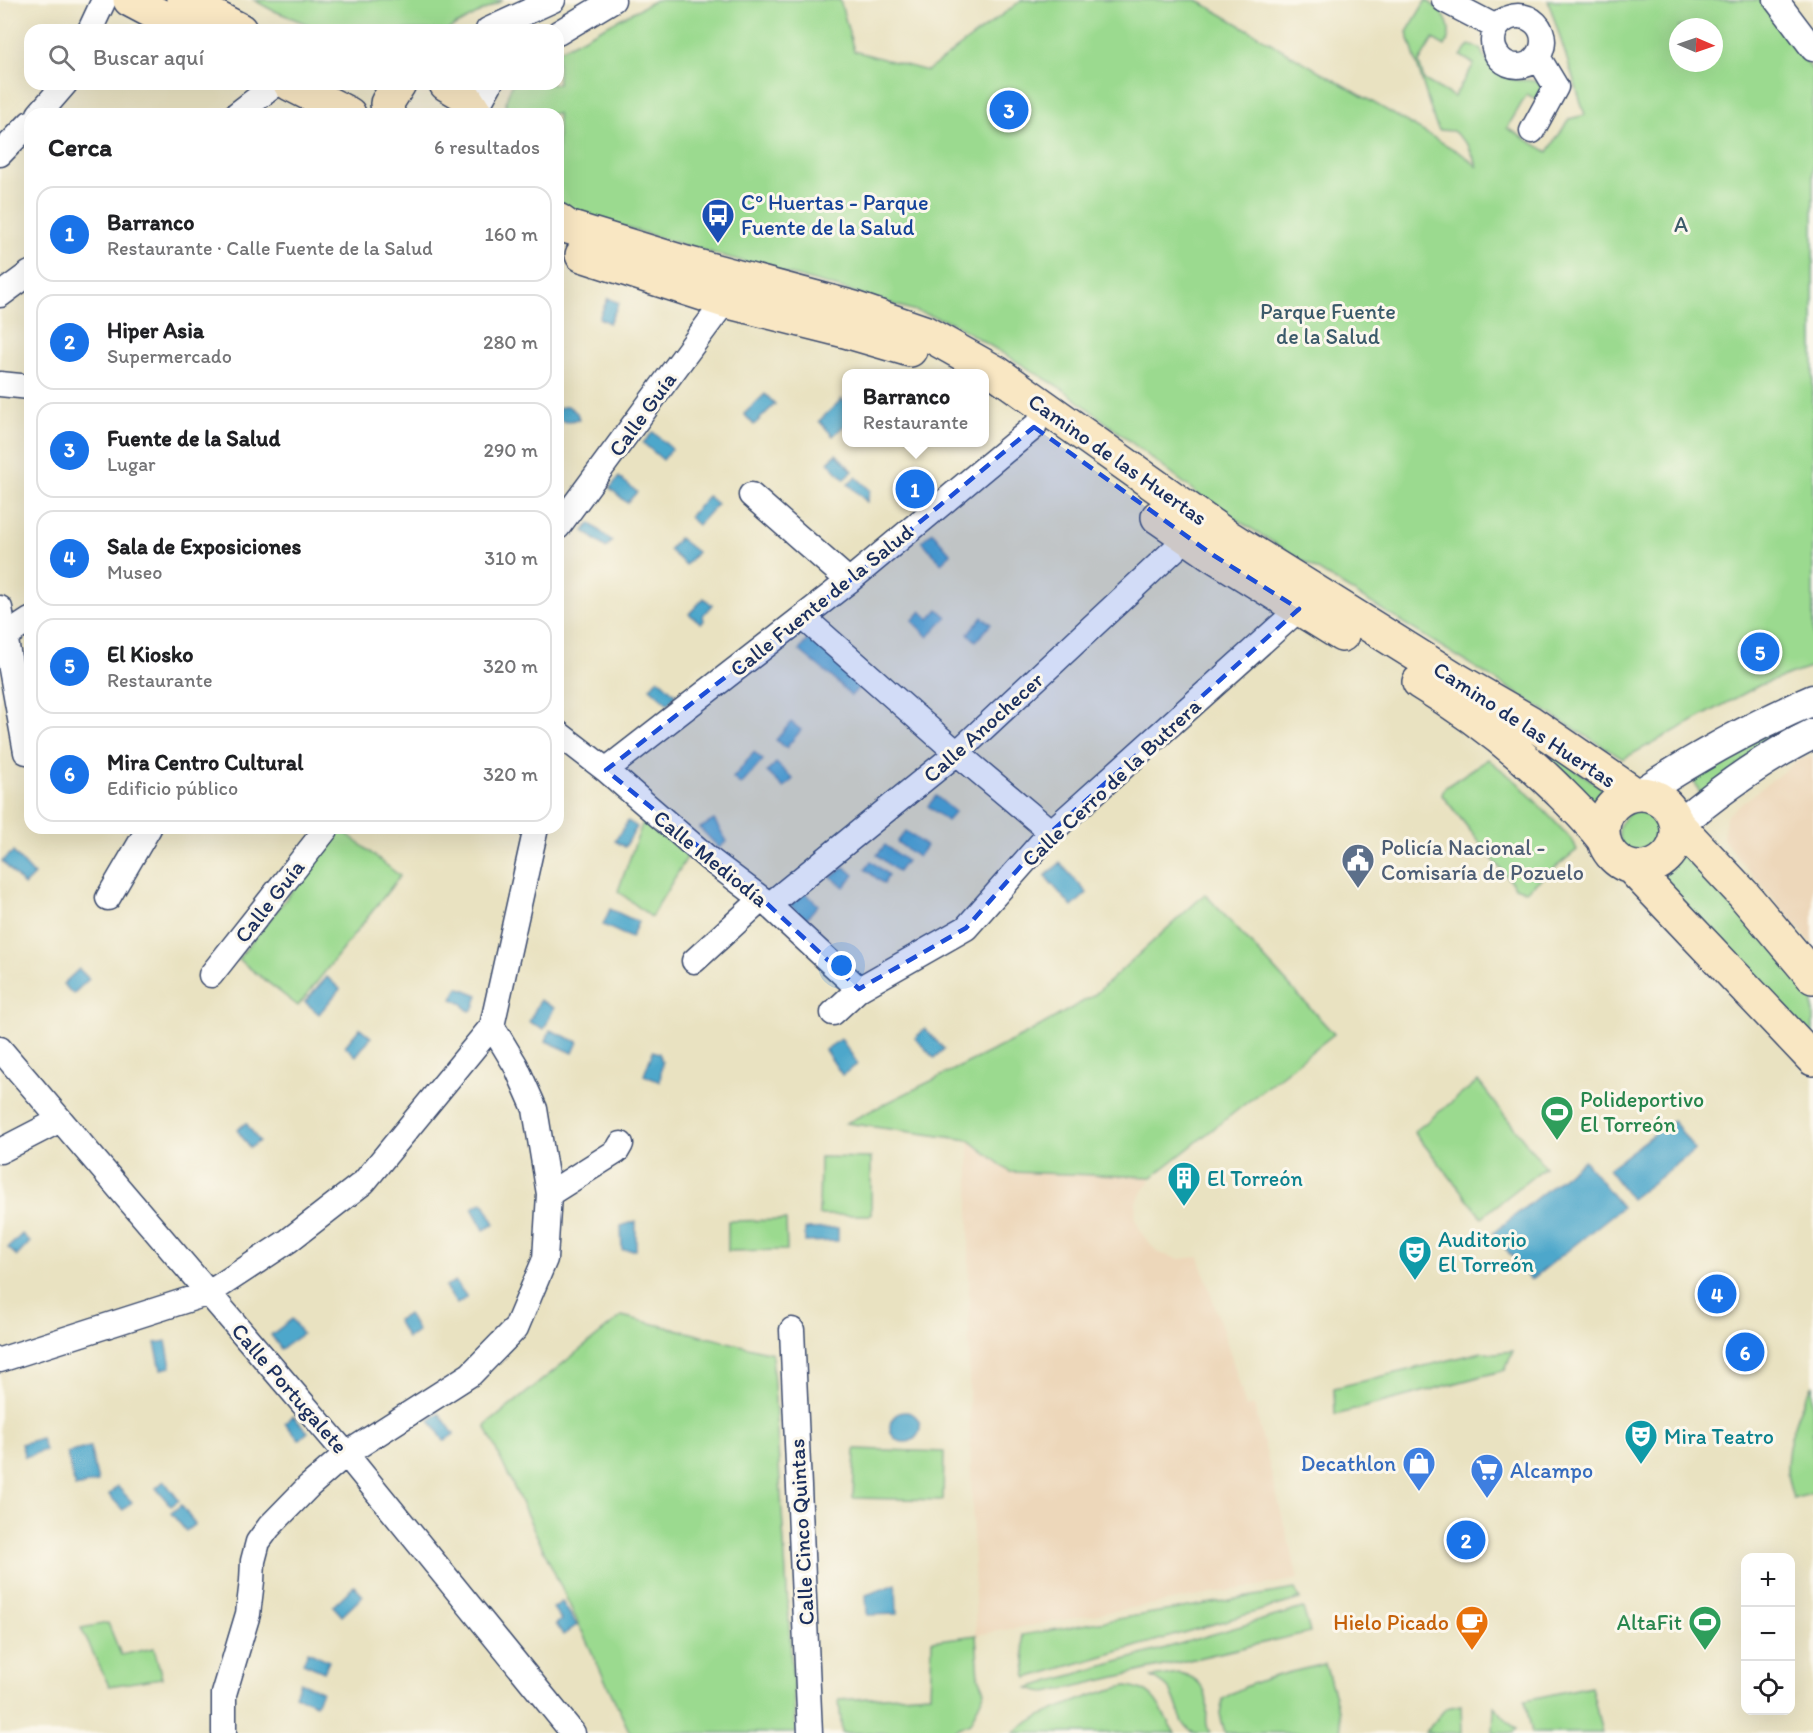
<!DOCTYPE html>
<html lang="es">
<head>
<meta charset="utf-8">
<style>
	body { margin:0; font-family:Itim,sans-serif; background:#f6f6f6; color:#202124 }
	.controls { position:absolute; right:18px; bottom:18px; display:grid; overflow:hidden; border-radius:12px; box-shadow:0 6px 24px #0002 }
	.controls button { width:54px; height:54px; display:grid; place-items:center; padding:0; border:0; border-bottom:2px solid #e0e0e0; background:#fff; color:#202124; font:30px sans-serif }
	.compass { position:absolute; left:1669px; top:18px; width:54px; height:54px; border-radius:50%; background:#fff; box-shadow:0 6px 24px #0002; rotate:92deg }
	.you { position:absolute; left:842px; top:966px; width:21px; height:21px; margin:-15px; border:4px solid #fff; border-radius:50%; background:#1a73e8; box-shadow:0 0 0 9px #1a73e833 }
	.badge { display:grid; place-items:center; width:39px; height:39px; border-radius:50%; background:#1a73e8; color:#fff; font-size:20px; font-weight:700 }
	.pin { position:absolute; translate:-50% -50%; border:3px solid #fff; box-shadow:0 2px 6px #0006 }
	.popup { position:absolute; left:842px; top:369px; width:147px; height:78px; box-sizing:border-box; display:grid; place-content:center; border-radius:12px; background:#fff; filter:drop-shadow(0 2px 4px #0005); font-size:20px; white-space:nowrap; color:#757577 }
	.popup b { font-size:22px; color:#202124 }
	.popup::after { content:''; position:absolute; left:50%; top:100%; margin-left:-12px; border:12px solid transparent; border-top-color:#fff }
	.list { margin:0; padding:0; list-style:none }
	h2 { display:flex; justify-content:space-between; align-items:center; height:78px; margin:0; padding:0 24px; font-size:26px }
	h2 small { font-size:20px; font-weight:400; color:#757577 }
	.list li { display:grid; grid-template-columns:39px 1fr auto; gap:18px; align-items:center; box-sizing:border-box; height:96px; margin:0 12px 12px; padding:0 12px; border:2px solid #e0e0e0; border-radius:18px }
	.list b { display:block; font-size:22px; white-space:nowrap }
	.list p { margin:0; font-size:20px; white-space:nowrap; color:#757577 }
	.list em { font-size:20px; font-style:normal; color:#757577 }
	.icon { flex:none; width:33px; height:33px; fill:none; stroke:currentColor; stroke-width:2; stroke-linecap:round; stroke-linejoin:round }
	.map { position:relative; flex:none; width:1813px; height:1733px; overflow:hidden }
	.search { position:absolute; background:#fff; box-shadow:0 6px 24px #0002; left:24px; top:24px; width:540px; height:66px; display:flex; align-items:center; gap:15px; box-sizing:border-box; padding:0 21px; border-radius:18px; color:#757577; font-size:22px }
	.panel { position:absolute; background:#fff; box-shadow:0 6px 24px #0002; left:24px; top:108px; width:540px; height:726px; border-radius:18px }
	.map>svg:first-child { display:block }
	.built { fill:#edd7ba }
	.green { fill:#9bda8f; stroke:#5b8476; stroke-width:1.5; fill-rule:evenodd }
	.water { fill:#4ea7cb; stroke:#346b94; stroke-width:1.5 }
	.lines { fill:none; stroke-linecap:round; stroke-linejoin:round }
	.minor-casing { stroke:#3a4a6d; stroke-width:27 }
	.tertiary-casing { stroke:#3a4a6d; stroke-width:33 }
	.secondary-casing { stroke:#3a4a6d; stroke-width:36 }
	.minor { stroke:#fff; stroke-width:24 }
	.tertiary { stroke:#fff; stroke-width:30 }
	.secondary { stroke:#f9e7c3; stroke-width:33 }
	.marked { fill:#1d4ed8; fill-opacity:0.2; stroke:#1d4ed8; stroke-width:4.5; stroke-dasharray:12 8; stroke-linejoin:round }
	.labels { text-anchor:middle; stroke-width:6; stroke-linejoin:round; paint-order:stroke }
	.transit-label { font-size:22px; fill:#164399; stroke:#fbf7ec; text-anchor:start }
	.park-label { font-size:22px; fill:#3b5a6a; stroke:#fbf7ec }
	.street-label { font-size:22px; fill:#1b2f5e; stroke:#fbf7ec }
	.service-label { font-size:22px; fill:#4e5e75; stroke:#fbf7ec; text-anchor:start }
	.leisure-label { font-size:22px; fill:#27864d; stroke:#fbf7ec; text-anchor:start }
	.culture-label { font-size:22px; fill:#0d838f; stroke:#fbf7ec; text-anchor:start }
	.shop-label { font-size:22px; fill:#366cbe; stroke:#fbf7ec; text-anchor:end }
	.food-label { font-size:22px; fill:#c56008; stroke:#fbf7ec; text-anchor:end }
</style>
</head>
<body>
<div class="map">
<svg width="1813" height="1733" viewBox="0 0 1813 1733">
	<rect width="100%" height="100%" fill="#fbf7ec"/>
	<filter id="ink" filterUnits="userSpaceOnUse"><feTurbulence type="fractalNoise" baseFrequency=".0167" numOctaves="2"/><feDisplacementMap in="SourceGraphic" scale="12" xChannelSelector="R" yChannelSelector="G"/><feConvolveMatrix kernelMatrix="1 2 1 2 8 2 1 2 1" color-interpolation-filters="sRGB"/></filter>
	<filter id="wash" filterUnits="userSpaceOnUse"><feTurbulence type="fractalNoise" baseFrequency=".008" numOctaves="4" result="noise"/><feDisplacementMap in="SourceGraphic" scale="24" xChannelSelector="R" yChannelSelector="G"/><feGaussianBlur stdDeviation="1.35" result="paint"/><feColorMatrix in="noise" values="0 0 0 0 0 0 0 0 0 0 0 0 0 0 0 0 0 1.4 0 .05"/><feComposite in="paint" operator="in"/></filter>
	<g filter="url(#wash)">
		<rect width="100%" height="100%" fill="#e9e2c1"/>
		<path class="built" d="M1813 756V945L1731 850 1723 838 1726 816 1798 760Z
			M1205 894 1334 1034 1152 1177 1136 1202 1135 1218 1142 1234 1158 1253 1179 1259 1199 1257 1234 1365 1246 1408 1254 1405 1298 1579 976 1635 969 1405V1140L846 1123 1026 1034 1093 996Z"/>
		<path class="green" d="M254 0H503L447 30H322L272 10Z
			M656 0H840L854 51 927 71 1022 0H1197L1462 154 1478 167 1468 145 1453 131 1439 130 1435 123 1407 32 1426 0C1443 11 1456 25 1445 46L1433 39 1419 62 1424 80 1454 97 1474 64 1461 56 1469 45 1480 48C1486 65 1500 78 1518 80 1529 81 1536 78 1544 88L1540 102 1527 94 1507 128 1548 152 1569 119 1585 115 1548 0H1760L1813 71V667L1760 685 1623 759 1208 502 1064 390 951 322 857 293 680 244 566 209 558 200V114H506C504 103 508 94 512 84H558V51ZM1678 27H1714V63H1678Z
			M1813 710V720L1786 729 1701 795 1690 773Z
			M1545 749 1614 796 1599 812 1541 753Z
			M1488 759 1518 783 1573 841 1577 850 1526 891 1515 887 1442 795 1444 788Z
			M1619 832a22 22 0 1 1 44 0a22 22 0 1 1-44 0Z
			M644 819 688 856 651 917 618 891Z
			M341 829 400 876 298 1006 238 959Z
			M1682 848 1742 909 1813 994V1043L1656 875 1675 860Z
			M1205 894 1334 1034 1152 1177 1010 1172 969 1140 846 1123 1026 1034 1093 996Z
			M1478 1081 1545 1167 1482 1217 1414 1132Z
			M820 1157 871 1158V1215H819Z
			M786 1220 787 1250 728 1251V1221Z
			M622 1316 772 1353 796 1733H630L485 1426Z
			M1513 1351 1505 1370 1335 1415 1334 1388 1482 1352 1495 1353Z
			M1813 1385V1493L1793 1499C1791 1490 1787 1480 1787 1471 1787 1441 1797 1409 1813 1385Z
			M855 1449 944 1452 943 1500 853 1498Z
			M1295 1589 1300 1599 1027 1678 1022 1635Z
			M1303 1608 1310 1632 1047 1693 1028 1688Z
			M108 1623 121 1655 154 1648 162 1678 109 1686 81 1628Z
			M976 1635 979 1677 985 1691 970 1723 949 1733H842L839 1700 930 1694 932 1641Z
			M1325 1664 1339 1710 1342 1733H1225L1220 1714 1223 1699C1252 1679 1291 1672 1325 1664Z
			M1179 1673C1198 1677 1208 1689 1207 1709 1207 1717 1205 1725 1210 1733 1206 1733 1199 1733 1195 1733 1179 1728 1179 1704 1171 1692 1167 1685 1159 1681 1152 1677Z
			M1127 1686C1159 1690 1159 1710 1175 1733H1014C1030 1716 1103 1690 1127 1686Z
			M1591 1686 1602 1733H1532L1525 1700Z
			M1461 1705 1462 1733H1425L1446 1708Z
			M1494 1706 1516 1730 1513 1733H1493Z"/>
		<path class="water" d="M608 298 619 303 609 323 599 318Z
			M765 394 775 404 754 425 744 414Z
			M842 399 846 404V424L833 436 819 421Z
			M568 406 577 413 579 419 567 422 558 420V408Z
			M653 432 672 449 663 460 643 443Z
			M836 454 853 471 844 479 828 462Z
			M619 477 637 492 627 503 610 488Z
			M856 477 870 490 867 502 848 484Z
			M708 496 717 504 698 525 689 517Z
			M590 523 612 541 606 548 584 531Z
			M932 532 951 554 941 563 922 541Z
			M679 538 697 552 686 565 669 550Z
			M704 598 712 605 703 615 704 621 701 623 689 614Z
			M938 609 947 617 928 637 912 621 921 611 929 619Z
			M982 617 991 624 976 641 968 634Z
			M811 636 863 683 851 696 833 678 799 650Z
			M658 678 676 695 668 704 650 688Z
			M791 722 801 730 786 748 776 740Z
			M754 752 763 760 741 785 733 778Z
			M776 763 793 779 784 788 767 772Z
			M936 796 955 812 947 821 928 806Z
			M714 820 727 841 719 848 700 828Z
			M628 821 637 827 625 847 615 841Z
			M906 831 926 846 918 857 897 842Z
			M885 845 906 861 898 872 877 855Z
			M13 852 34 875 24 885 2 861Z
			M871 861 888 875 884 884 865 869Z
			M1060 863 1087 893 1072 907 1045 876Z
			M845 867 854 875 844 887 831 877Z
			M805 892 818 905 805 920 790 905Z
			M610 909 638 922 631 938 603 925Z
			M79 969 89 979 73 994 63 984Z
			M327 977 340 989 319 1014 305 1002Z
			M458 987 478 995 474 1008 470 1011 466 1009 463 1004 452 999Z
			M540 1000 554 1008 544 1029 529 1022Z
			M360 1028 371 1037 356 1056 345 1046Z
			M925 1029 944 1049 934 1058 915 1038Z
			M550 1030 578 1042 573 1053 546 1041Z
			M841 1039 858 1064 842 1075 825 1050Z
			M653 1051 659 1053 662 1062 660 1082 644 1075Z
			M1673 1120 1695 1150 1631 1199 1608 1169Z
			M246 1123 259 1141 250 1148 237 1130Z
			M1584 1160 1622 1207 1531 1280 1493 1233Z
			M483 1202 495 1224 484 1230 472 1208Z
			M636 1221V1250H622L621 1226Z
			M838 1228V1241L805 1242V1229Z
			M22 1234 30 1242 17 1256 8 1248Z
			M455 1281 467 1297 457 1304 445 1287Z
			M408 1314 418 1332 407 1338 397 1320Z
			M292 1319 302 1334 281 1349 271 1335Z
			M166 1341 171 1367 161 1369 155 1343Z
			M890 1427a15 15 0 1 1 30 0a15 15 0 1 1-30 0Z
			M439 1413 454 1434 444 1441 430 1420Z
			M293 1416 308 1432 299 1440 285 1423Z
			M41 1438 45 1450 25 1457 21 1444Z
			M90 1447 98 1482 75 1487 67 1453Z
			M164 1481 179 1500 171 1506 156 1488Z
			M117 1486 132 1502 123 1510 109 1495Z
			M181 1505 195 1524 186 1531 171 1513Z
			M896 1584 897 1614 867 1615 866 1595Z
			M354 1586 363 1596 342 1616 333 1606Z
			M562 1602 577 1625 563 1635 556 1624 561 1620 553 1608Z
			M308 1651 329 1661 324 1672 303 1663Z
			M300 1682 322 1691 316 1704 295 1695Z"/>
	</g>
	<g filter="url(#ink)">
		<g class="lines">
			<defs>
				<path id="minor" d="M1444 0 1496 27
					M1776 0 1813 49
					M1493 41a25 25 0 1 1 50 0a25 25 0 1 1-50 0Z
					M90 30 104 0
					M488 30 553 0
					M558 33 613 0
					M475 111 490 84
					M39 114 65 84
					M237 114 276 84
					M1532 131 1556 87 1538 57
					M0 154 30 123
					M0 295 30 273
					M0 384 30 387
					M751 495 849 581
					M558 527 725 301
					M0 608 26 752
					M803 617 957 753 1051 832
					M4 637 30 620
					M558 733 606 770 709 859 762 899 859 989
					M606 770 849 581 1034 427
					M108 898 149 828
					M769 905 957 753 1188 537
					M694 961 762 899
					M211 975 327 828
					M833 1013 859 989 966 928 1051 832 1299 609
					M0 1049 346 1454 573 1733
					M0 1151 60 1120
					M549 1194 617 1151 621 1144
					M792 1330 810 1733
					M0 1360 209 1293 288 1241 364 1182 492 1026 536 828
					M224 1733V1694L248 1614 252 1581 253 1561 258 1542 269 1527 309 1486 346 1454 471 1374 516 1328 545 1259 549 1194 535 1109 516 1066 492 1026"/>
				<path id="tertiary" d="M1640 794C1695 758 1752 726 1813 700
					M1678 825C1720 790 1765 757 1813 734"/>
				<path id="secondary" d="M130 0 187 30
					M183 0 240 30
					M290 84 349 114
					M446 84 463 94 476 114
					M388 114 387 103 399 84
					M558 220 568 227 686 263 854 308 924 332 997 373 1225 535 1454 678 1530 722 1635 794
					M582 255 725 301 845 331 910 350
					M1158 517 1213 555 1342 635
					M1419 682C1469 712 1513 746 1554 786 1572 804 1589 820 1604 840
					M1603 831a37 37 0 1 1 74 0a37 37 0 1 1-74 0Z
					M1678 825 1743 894 1813 977
					M1631 867 1813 1059"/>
			</defs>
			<use href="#minor" class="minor-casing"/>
			<use href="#tertiary" class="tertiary-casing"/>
			<use href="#secondary" class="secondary-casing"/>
			<use href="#minor" class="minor"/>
			<use href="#tertiary" class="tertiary"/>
			<use href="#secondary" class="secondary"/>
		</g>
	</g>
	<path class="marked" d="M1034 427 1213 555 1299 609 1051 832 966 928 859 989 762 899 606 770 849 581Z"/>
	<defs>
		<symbol id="bus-pin" viewBox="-11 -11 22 30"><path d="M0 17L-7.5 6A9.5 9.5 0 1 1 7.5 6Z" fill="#1a4fb4" stroke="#fbf7ec"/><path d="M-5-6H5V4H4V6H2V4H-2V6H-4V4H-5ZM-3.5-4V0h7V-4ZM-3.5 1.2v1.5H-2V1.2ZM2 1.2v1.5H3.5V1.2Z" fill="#fff"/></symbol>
		<symbol id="civic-pin" viewBox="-11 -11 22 30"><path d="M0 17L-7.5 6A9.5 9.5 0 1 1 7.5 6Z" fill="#5c6f8a" stroke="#fbf7ec"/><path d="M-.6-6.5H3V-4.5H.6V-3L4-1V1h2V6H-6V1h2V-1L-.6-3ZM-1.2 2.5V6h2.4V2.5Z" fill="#fff"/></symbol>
		<symbol id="stadium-pin" viewBox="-11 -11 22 30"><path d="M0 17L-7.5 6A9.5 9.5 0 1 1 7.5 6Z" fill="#2e9e5b" stroke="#fbf7ec"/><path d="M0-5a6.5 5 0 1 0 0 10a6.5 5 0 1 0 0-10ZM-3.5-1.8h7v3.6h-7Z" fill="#fff"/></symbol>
		<symbol id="building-pin" viewBox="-11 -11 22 30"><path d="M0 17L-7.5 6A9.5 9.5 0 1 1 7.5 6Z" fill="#0f9aa8" stroke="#fbf7ec"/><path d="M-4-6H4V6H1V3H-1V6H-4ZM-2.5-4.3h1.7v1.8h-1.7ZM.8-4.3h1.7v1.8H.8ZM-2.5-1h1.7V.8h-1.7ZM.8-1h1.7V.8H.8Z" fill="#fff"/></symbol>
		<symbol id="theatre-pin" viewBox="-11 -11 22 30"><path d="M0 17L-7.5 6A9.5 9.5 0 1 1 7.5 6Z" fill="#0f9aa8" stroke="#fbf7ec"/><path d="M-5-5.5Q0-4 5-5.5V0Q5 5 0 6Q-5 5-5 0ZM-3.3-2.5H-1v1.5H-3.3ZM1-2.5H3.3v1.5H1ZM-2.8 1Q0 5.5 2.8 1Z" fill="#fff"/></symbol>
		<symbol id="shop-pin" viewBox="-11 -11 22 30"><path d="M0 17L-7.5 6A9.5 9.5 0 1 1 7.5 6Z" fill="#3f7fe0" stroke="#fbf7ec"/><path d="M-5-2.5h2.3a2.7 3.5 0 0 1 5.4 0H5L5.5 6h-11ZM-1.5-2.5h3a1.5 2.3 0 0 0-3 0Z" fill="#fff"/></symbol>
		<symbol id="supermarket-pin" viewBox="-11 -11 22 30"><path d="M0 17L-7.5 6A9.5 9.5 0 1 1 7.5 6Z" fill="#3f7fe0" stroke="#fbf7ec"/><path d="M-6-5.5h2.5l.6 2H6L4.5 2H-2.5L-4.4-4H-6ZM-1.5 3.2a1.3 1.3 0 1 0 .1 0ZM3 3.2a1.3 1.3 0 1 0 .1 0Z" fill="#fff"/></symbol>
		<symbol id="cafe-pin" viewBox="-11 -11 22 30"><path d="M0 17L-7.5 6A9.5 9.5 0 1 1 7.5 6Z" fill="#e8710a" stroke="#fbf7ec"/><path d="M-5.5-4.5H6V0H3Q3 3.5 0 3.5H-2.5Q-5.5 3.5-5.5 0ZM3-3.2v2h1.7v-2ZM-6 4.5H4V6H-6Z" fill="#fff"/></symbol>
	</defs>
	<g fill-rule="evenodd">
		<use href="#bus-pin" x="699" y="196" width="38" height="52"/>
		<use href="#civic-pin" x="1339" y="841" width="38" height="52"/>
		<use href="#stadium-pin" x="1538" y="1093" width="38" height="52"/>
		<use href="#building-pin" x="1165" y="1159" width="38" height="52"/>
		<use href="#theatre-pin" x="1396" y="1233" width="38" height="52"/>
		<use href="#theatre-pin" x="1622" y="1417" width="38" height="52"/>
		<use href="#shop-pin" x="1400" y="1444" width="38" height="52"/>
		<use href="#supermarket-pin" x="1468" y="1451" width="38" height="52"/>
		<use href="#cafe-pin" x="1453" y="1603" width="38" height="52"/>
		<use href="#stadium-pin" x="1686" y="1603" width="38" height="52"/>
	</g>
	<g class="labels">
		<g class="transit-label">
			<text x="741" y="210">Cº Huertas - Parque<tspan x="741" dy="25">Fuente de la Salud</tspan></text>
		</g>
		<g class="park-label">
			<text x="1681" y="232">A</text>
			<text x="1328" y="319">Parque Fuente<tspan x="1328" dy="25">de la Salud</tspan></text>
		</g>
		<g class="street-label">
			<text transform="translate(642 414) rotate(-54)" y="8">Calle Guía</text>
			<text transform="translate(1118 459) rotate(35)" y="8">Camino de las Huertas</text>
			<text transform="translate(821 600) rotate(-39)" y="8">Calle Fuente de la Salud</text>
			<text transform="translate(1525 724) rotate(33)" y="8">Camino de las Huertas</text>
			<text transform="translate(983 727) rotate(-42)" y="8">Calle Anochecer</text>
			<text transform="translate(1111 782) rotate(-43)" y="8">Calle Cerro de la Butrera</text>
			<text transform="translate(711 858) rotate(39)" y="8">Calle Mediodía</text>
			<text transform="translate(269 901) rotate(-52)" y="8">Calle Guía</text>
			<text transform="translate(290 1388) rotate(49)" y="8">Calle Portugalete</text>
			<text transform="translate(801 1532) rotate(-93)" y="8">Calle Cinco Quintas</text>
		</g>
		<g class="service-label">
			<text x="1381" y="855">Policía Nacional -<tspan x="1381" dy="25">Comisaría de Pozuelo</tspan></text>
		</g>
		<g class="leisure-label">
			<text x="1580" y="1107">Polideportivo<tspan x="1580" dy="25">El Torreón</tspan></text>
			<text x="1682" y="1630" text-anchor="end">AltaFit</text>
		</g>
		<g class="culture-label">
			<text x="1207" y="1186">El Torreón</text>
			<text x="1438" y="1247">Auditorio<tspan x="1438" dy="25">El Torreón</tspan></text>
			<text x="1664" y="1444">Mira Teatro</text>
		</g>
		<g class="shop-label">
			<text x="1396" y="1471">Decathlon</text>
			<text x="1510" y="1478" text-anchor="start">Alcampo</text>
		</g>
		<g class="food-label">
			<text x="1449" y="1630">Hielo Picado</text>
		</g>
	</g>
</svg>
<div class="controls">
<button>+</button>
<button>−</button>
<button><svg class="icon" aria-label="locate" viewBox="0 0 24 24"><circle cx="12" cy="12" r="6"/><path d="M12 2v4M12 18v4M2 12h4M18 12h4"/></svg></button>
</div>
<svg class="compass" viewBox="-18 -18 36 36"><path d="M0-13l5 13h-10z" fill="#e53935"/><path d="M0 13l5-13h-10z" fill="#757577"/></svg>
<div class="you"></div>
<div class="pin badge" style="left:915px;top:489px">1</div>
<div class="popup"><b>Barranco</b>Restaurante</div>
<div class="pin badge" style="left:1466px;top:1540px">2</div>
<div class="pin badge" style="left:1009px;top:110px">3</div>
<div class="pin badge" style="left:1717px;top:1294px">4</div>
<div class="pin badge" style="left:1760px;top:652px">5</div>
<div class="pin badge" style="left:1745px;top:1352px">6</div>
<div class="search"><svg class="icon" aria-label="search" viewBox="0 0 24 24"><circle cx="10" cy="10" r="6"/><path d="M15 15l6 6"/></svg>Buscar aquí</div>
<section class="panel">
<h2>Cerca<small>6 resultados</small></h2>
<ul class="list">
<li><span class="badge">1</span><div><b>Barranco</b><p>Restaurante · Calle Fuente de la Salud</p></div><em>160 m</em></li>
<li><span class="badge">2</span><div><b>Hiper Asia</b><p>Supermercado</p></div><em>280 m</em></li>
<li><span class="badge">3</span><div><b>Fuente de la Salud</b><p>Lugar</p></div><em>290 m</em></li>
<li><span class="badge">4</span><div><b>Sala de Exposiciones</b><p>Museo</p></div><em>310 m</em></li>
<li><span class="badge">5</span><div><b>El Kiosko</b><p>Restaurante</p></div><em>320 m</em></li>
<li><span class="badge">6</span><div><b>Mira Centro Cultural</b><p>Edificio público</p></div><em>320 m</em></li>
</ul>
</section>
</div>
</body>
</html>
